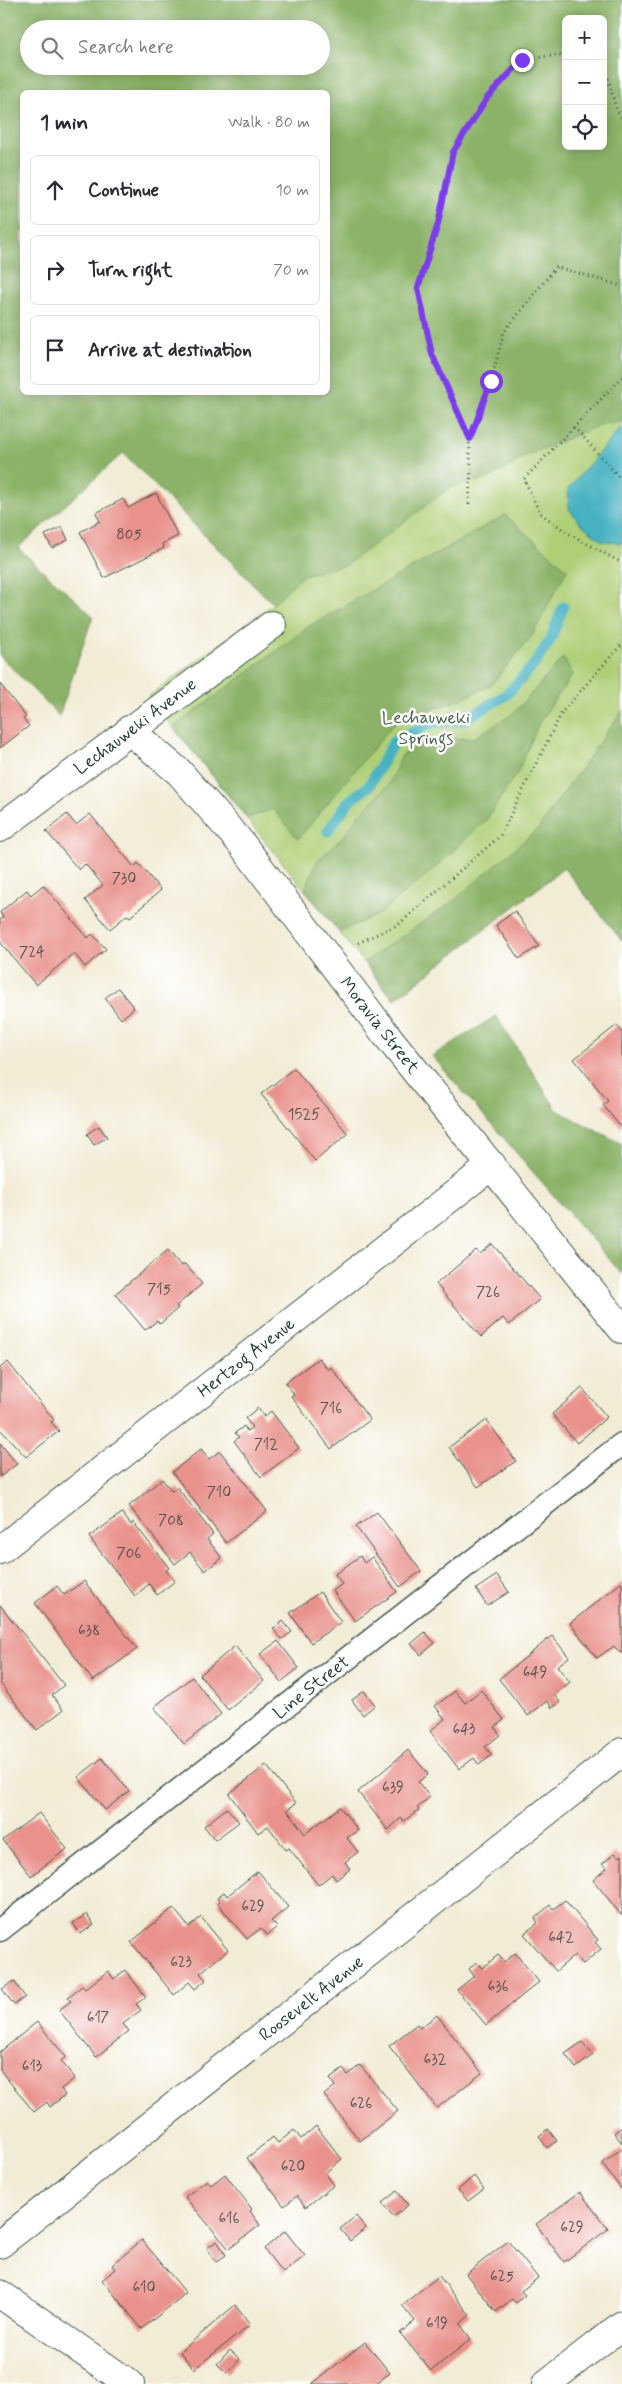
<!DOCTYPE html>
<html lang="en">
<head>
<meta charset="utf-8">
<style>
	body { margin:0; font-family:Mynerve,sans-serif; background:#f7f7f7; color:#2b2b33 }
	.controls { position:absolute; right:15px; top:15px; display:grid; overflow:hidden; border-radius:8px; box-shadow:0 2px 12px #0003 }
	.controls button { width:45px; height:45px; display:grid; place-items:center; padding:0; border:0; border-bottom:1px solid #e1e1e2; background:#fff; color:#2b2b33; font:25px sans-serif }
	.stop { position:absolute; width:15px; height:15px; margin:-11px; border:4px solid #7c3aed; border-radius:50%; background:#fff }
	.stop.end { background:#7c3aed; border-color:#fff; box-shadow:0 1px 5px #0008 }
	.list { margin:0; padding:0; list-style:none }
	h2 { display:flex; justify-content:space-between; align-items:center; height:65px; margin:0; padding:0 20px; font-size:21px }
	h2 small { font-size:16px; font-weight:400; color:#7c7c81 }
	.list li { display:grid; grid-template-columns:32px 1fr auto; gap:15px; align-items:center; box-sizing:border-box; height:70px; margin:0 10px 10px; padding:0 10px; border:1px solid #e1e1e2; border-radius:8px }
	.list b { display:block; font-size:19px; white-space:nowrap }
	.list em { font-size:16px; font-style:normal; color:#7c7c81 }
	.icon { flex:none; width:28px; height:28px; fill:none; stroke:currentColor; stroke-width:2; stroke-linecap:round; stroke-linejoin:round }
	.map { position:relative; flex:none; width:622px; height:2384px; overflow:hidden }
	.search { position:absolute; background:#fff; box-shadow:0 2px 12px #0003; left:20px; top:20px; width:310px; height:55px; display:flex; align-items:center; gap:12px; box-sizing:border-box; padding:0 18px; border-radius:28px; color:#7c7c81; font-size:19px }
	.panel { position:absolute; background:#fff; box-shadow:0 2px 12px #0003; left:20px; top:90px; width:310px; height:305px; border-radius:8px }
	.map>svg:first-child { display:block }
	.green { fill:#afcf77; stroke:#678656; fill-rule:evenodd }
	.forest { fill:#8bb268; stroke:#55784e; fill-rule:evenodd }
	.water { fill:#44b1c1; stroke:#32777a }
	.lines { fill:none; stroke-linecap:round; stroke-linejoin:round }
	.stream { stroke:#44b1c1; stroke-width:11 }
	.building { fill:#e9918b }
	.service-casing { stroke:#3f574c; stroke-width:25 }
	.minor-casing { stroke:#3f574c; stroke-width:30 }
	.path { stroke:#3f574c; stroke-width:3; stroke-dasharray:1 4; stroke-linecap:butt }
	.service { stroke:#fff; stroke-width:22 }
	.minor { stroke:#fff; stroke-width:28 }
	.route { stroke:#7c3aed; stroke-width:6 }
	.labels { text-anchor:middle; stroke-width:5; stroke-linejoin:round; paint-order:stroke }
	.number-label { font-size:15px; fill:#52524a }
	.park-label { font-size:18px; fill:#436245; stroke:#fff }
	.street-label { font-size:18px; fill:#1f3d34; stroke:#fff }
</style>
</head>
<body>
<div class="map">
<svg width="622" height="2384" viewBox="0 0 622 2384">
	<rect width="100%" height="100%" fill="#fff"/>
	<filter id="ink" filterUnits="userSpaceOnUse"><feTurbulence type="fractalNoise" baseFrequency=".02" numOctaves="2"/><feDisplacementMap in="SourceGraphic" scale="10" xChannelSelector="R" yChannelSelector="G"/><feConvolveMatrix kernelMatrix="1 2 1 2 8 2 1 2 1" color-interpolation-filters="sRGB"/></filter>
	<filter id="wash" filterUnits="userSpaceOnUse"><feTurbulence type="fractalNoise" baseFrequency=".0096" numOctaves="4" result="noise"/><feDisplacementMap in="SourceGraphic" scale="20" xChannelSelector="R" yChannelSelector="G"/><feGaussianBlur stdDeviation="1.12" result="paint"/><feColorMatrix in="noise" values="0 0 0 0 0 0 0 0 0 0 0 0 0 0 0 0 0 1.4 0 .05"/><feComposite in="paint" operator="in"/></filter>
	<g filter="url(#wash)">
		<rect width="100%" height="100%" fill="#f2ecd6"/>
		<path class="green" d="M470 0H622V941L564 868 394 1000 148 697 273 604 64 393 328 392ZM566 19H603V146H566Z"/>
		<path class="forest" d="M0 0H622V422L605 423 527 455 490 478 451 487 346 565 303 575 273 604 123 453 18 548 93 616 59 716 0 656ZM566 19H603V146H566ZM29 29H321V66H29ZM328 92V392H22V92Z
			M505 515 567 569 532 636 490 686 451 703 395 722 298 839 273 809 248 818 174 727 311 625Z
			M563 658 573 674 540 721 518 771 487 819 438 865 379 914 340 932 305 890 317 861 343 837 358 816 389 784 402 755 428 740 474 738 514 713Z
			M622 711V941L564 868 394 1000 364 962 451 903 538 829Z
			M496 1016 557 1110 622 1144V1274L432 1056Z"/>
		<path class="water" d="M622 426V479L618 486 622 500V543L602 541 580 523 569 509 568 489Z"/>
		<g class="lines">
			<path class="stream" d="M328 831 349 801 369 786 394 741 432 723 464 720 506 695 534 665 551 639 563 607"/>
		</g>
		<g id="blocks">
			<path class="building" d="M156 493 178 536 162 544 164 548 104 578 80 532 100 521 96 513 123 499 128 508Z
				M62 527 68 540 52 548 45 535Z
				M0 684 26 717 23 719 29 726 0 748Z
				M67 814 76 825 90 814 134 867 138 863 161 890 130 917 127 915 110 929 85 900 103 885 85 864 79 870 46 831Z
				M43 885 88 938 92 934 106 949 85 967 74 953 36 985 0 942V920L3 918 0 912 27 890 31 895Z
				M515 911 539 946 519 959 496 925Z
				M118 988 134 1008 121 1019 105 998Z
				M617 1025 622 1031V1129L603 1105 608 1101 574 1059Z
				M294 1068 348 1134 315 1161 261 1094Z
				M99 1126 107 1137 94 1145 87 1134Z
				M492 1244 540 1299 509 1325 503 1318 481 1337 436 1284 476 1250 480 1254Z
				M168 1250 181 1266 185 1264 202 1284 176 1306 178 1308 160 1324 157 1321 145 1330 115 1294Z
				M319 1358 328 1370 331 1367 370 1420 331 1449 291 1396 294 1394 285 1383Z
				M8 1362 54 1420 51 1422 59 1431 26 1457 0 1429V1368Z
				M582 1388 607 1417 577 1443 552 1414Z
				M258 1408 264 1417 271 1411 299 1448 261 1477 234 1441 239 1437 235 1433 244 1426 247 1431 252 1427 245 1418Z
				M487 1420 516 1461 478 1487 449 1447Z
				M0 1443 17 1464 0 1477Z
				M201 1449 209 1459 220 1451 267 1511 226 1543 172 1472Z
				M162 1479 172 1491 177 1487 213 1534 207 1539 222 1558 205 1571 190 1552 175 1564 129 1506Z
				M377 1512 421 1571 400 1587 356 1527Z
				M122 1513 131 1525 133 1522 169 1568 166 1570 175 1581 157 1595 149 1584 135 1596 89 1537Z
				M360 1556 364 1563 372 1557 397 1592 355 1621 333 1591 342 1584 335 1574Z
				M497 1575 509 1592 487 1606 476 1589Z
				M84 1581 137 1649 93 1681 35 1603 57 1586 64 1595Z
				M622 1582V1652L620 1653 614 1646 597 1658 570 1623Z
				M320 1592 341 1622 311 1643 290 1613Z
				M0 1605 64 1685 52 1695 63 1710 37 1730 0 1683Z
				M283 1621 292 1632 282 1639 273 1629Z
				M425 1632 435 1643 421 1655 411 1644Z
				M552 1636 569 1657 557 1666 570 1682 554 1695 560 1702 552 1708 547 1701 528 1716 499 1679Z
				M278 1641 299 1668 281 1682 260 1654Z
				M235 1646 264 1681 228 1710 200 1675Z
				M192 1677 221 1714 184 1744 154 1707Z
				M481 1690 504 1720 495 1727 500 1735 485 1747 492 1755 479 1765 474 1758 459 1769 430 1731 445 1719 435 1706 455 1691 465 1703Z
				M364 1691 375 1705 363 1715 352 1700Z
				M408 1750 428 1774 418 1782 430 1797 417 1808 419 1810 404 1821 401 1818 388 1830 358 1792Z
				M102 1758 129 1791 105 1810 78 1777Z
				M266 1765 296 1803 287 1810 305 1834 340 1807 358 1830 347 1838 358 1852 345 1862 350 1869 336 1880 332 1874 318 1885 289 1848 286 1850 268 1826 258 1833 229 1794Z
				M227 1808 239 1822 215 1840 204 1826Z
				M39 1813 67 1849 31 1876 3 1840Z
				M615 1853 619 1857 622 1855V1916L593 1880 607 1868 602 1864Z
				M258 1871 288 1907 271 1921 277 1927 267 1935 261 1928 247 1939 218 1904 220 1902 217 1898 224 1892 227 1896Z
				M565 1900 598 1940 595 1942 601 1949 583 1964 575 1955 556 1971 524 1934 538 1923 535 1918 550 1905 553 1909Z
				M173 1908 189 1927 201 1917 228 1950 200 1973 206 1980 195 1989 189 1982 174 1995 131 1942Z
				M87 1914 94 1925 80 1934 73 1923Z
				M515 1953 539 1982 486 2025 457 1990 474 1976 469 1969 476 1962 482 1968 498 1955 504 1962Z
				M125 1970 146 1997 136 2004 141 2010 123 2024 129 2031 96 2057 59 2010 71 2001 68 1997 82 1986 85 1989 108 1971 114 1979Z
				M14 1981 25 1997 14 2005 2 1989Z
				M437 2015 482 2073 437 2108 389 2046 417 2024 420 2028Z
				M37 2022 66 2057 61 2061 75 2078 61 2089 65 2095 50 2107 47 2102 34 2112 0 2070V2052Z
				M582 2042 593 2055 576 2068 565 2054Z
				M360 2065 398 2111 360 2141 324 2095 335 2086 330 2079 343 2069 348 2075Z
				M316 2126 342 2159 325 2173 334 2185 306 2207 297 2196 284 2206 247 2158 273 2137 278 2143 294 2130 301 2139Z
				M622 2127V2143L614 2133Z
				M548 2129 557 2141 547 2148 539 2136Z
				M622 2148V2190L602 2164Z
				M225 2174 252 2209 250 2211 260 2225 229 2249 185 2197 207 2180 211 2185Z
				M474 2176 484 2189 468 2201 458 2190Z
				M397 2191 408 2205 393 2217 382 2203Z
				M580 2192 608 2229 564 2262 536 2224Z
				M356 2216 366 2228 350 2241 340 2229Z
				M285 2231 305 2256 283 2273 264 2249Z
				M142 2240 186 2293 142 2329 102 2280 115 2269 112 2265Z
				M217 2241 226 2255 216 2262 207 2248Z
				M508 2241 538 2278 521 2291 525 2295 516 2303 512 2299 496 2312 466 2274Z
				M439 2276 470 2315 460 2324 471 2339 431 2371 400 2333 415 2321 402 2305Z
				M235 2305 250 2325 194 2369 180 2352Z
				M365 2342 390 2373 375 2384H312Z
				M230 2350 240 2359 227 2373 217 2364Z"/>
		</g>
	</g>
	<g filter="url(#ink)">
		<use href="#blocks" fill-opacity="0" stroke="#3f574c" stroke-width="1"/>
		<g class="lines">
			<defs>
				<path id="service" d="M0 1930 622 1444"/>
				<path id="minor" d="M129 730 179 772 241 843 384 1032 622 1329
					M0 828 272 625
					M0 1550 492 1165
					M0 2244 622 1752
					M0 2294 130 2384
					M546 2384 622 2325"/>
			</defs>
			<use href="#service" class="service-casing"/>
			<use href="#minor" class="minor-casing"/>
			<path class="path" d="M603 77 608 79 617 111 622 119
				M622 377 524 479 540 513 568 533 622 563
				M574 427 622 480
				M469 439 491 381 504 332 556 267 622 286
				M469 504 471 468 469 439 432 354 418 288 438 224 453 153 487 97 522 59 558 55 566 58
				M358 943 399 924 500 836 562 712 622 644"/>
			<use href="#service" class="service"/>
			<use href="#minor" class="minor"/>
		</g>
	</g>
	<g class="lines" filter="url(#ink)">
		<path class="route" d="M491 381 470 439 432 354 418 288 438 224 453 152 487 98 522 60"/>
	</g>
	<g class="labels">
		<g class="number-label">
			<text x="129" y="539">805</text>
			<text x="124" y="883">730</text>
			<text x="32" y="957">724</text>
			<text x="304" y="1119">1525</text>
			<text x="159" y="1294">715</text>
			<text x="488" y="1297">726</text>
			<text x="331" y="1413">716</text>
			<text x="266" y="1449">712</text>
			<text x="219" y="1497">710</text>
			<text x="171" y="1525">708</text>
			<text x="129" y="1558">706</text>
			<text x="89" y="1635">638</text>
			<text x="535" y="1677">649</text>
			<text x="464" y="1734">643</text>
			<text x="393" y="1792">639</text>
			<text x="253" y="1911">629</text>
			<text x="561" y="1942">642</text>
			<text x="181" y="1967">623</text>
			<text x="498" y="1991">636</text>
			<text x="98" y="2022">617</text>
			<text x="435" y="2064">632</text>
			<text x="32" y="2071">613</text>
			<text x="361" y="2108">626</text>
			<text x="293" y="2171">620</text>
			<text x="229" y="2223">616</text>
			<text x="572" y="2232">629</text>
			<text x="502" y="2281">625</text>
			<text x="144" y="2292">610</text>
			<text x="437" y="2328">619</text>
		</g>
		<g class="park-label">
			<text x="426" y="723">Lechauweki<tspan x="426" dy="21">Springs</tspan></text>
		</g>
		<g class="street-label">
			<text transform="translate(135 726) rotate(-37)" y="6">Lechauweki Avenue</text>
			<text transform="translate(380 1025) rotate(52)" y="6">Moravia Street</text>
			<text transform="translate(246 1357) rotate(-38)" y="6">Hertzog Avenue</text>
			<text transform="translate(311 1687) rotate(-38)" y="6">Line Street</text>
			<text transform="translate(311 1998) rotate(-38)" y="6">Roosevelt Avenue</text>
		</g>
	</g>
</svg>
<div class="controls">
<button>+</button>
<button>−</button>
<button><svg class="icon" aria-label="locate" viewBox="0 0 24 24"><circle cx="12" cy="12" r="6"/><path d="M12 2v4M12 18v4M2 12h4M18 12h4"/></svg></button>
</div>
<div class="stop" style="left:491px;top:381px"></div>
<div class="stop end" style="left:522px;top:60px"></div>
<div class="search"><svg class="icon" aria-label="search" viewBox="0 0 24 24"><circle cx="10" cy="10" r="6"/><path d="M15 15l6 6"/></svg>Search here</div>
<section class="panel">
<h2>1 min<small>Walk · 80 m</small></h2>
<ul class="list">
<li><svg class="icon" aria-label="ahead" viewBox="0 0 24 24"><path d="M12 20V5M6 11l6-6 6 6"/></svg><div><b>Continue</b></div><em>10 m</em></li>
<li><svg class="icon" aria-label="right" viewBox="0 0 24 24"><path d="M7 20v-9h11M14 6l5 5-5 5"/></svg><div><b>Turn right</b></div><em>70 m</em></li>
<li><svg class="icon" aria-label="arrive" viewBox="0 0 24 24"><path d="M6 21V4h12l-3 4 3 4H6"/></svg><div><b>Arrive at destination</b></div></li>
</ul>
</section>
</div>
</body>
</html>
